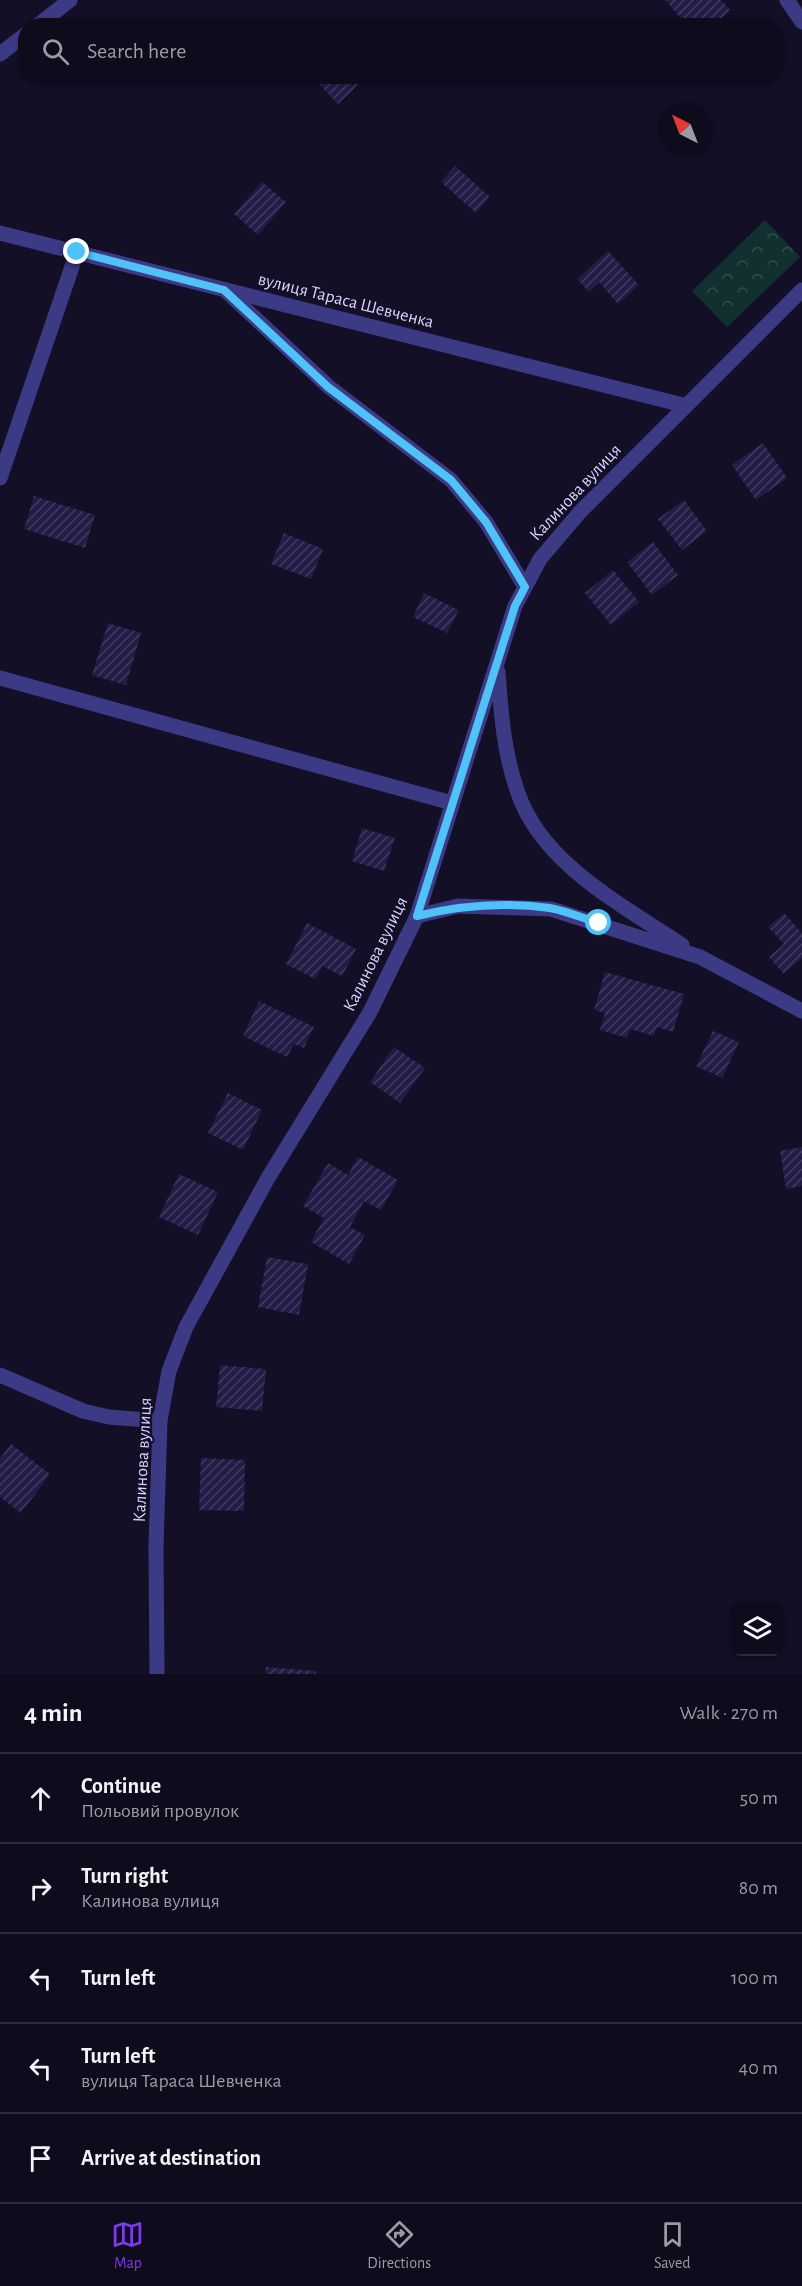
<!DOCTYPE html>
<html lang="en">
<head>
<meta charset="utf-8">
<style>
	body { margin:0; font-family:"Alegreya Sans",sans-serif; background:#1c1929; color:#f1f3f6 }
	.controls { position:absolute; right:18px; bottom:18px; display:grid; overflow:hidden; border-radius:12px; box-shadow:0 2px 4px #0004 }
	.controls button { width:54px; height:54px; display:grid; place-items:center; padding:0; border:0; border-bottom:2px solid #2e2b3b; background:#0e0b1c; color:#f1f3f6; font:30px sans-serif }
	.compass { position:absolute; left:658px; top:102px; width:54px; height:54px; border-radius:50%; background:#0e0b1c; box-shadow:0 2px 4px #0004; rotate:318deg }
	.stop { position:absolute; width:18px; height:18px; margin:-14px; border:4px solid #4fc3f7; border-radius:50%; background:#fff }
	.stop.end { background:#4fc3f7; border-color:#fff; box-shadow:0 2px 6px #0008 }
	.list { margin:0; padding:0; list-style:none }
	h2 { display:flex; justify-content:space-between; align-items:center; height:78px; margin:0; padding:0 24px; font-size:26px }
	h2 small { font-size:20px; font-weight:400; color:#9b9ba3 }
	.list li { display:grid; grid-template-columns:39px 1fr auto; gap:18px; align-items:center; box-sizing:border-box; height:90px; padding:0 24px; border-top:2px solid #2e2b3b }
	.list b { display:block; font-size:22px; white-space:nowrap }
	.list p { margin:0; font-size:20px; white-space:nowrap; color:#9b9ba3 }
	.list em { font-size:20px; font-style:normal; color:#9b9ba3 }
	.icon { flex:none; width:33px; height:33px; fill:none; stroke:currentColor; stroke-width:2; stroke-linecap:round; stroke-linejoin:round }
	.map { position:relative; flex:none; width:802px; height:1674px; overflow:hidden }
	.search { position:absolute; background:#0e0b1c; box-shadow:0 2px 4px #0004; left:18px; right:18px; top:18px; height:66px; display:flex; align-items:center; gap:15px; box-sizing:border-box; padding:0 21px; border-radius:24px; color:#9b9ba3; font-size:22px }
	.sheet { height:528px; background:#0e0b1c }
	nav { display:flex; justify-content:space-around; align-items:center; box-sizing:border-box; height:84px; border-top:2px solid #2e2b3b; background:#0e0b1c; font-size:16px; color:#9b9ba3 }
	nav a { display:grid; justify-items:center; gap:3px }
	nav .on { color:#7c3aed }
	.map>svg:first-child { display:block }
	.park { fill:url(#park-crowns) }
	.building { fill:url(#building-hatch) }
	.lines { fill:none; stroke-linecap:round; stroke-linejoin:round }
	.minor { stroke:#3d3a85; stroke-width:15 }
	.route { stroke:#4fc3f7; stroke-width:8 }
	.labels { text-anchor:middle; stroke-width:4.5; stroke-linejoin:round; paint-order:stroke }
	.street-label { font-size:18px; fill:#d9d4ff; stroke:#130f26 }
</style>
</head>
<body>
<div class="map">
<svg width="802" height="1674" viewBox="0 0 802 1674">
	<defs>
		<pattern id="park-crowns" width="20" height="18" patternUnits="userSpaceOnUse" patternTransform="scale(1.5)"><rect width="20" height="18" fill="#12302f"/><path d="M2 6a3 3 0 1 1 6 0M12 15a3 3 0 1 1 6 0" fill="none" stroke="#344d4e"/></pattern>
		<pattern id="building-hatch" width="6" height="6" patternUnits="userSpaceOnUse" patternTransform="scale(1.5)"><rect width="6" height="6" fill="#241b47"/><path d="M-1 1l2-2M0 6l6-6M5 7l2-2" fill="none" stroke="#433b63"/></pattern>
	</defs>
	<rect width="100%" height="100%" fill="#130f26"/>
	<path class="park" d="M765 220 800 257 727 327 692 291Z"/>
	<path class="building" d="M665 0H721L730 10 713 26H688Z
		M319 76H367L338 104 315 80Z
		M455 166 490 197 476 213 441 182Z
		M262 182 286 202 258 235 234 214Z
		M608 251 639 285 618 304 599 282 589 292 577 279Z
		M763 443 787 478 756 500 732 465Z
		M34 496 95 515 85 548 24 529Z
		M684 500 707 531 682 550 658 519Z
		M284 533 323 549 311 579 271 564Z
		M653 542 678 575 652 595 627 562Z
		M613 570 639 602 611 625 585 593Z
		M424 593 459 610 447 633 413 617Z
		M108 623 141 633 126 685 92 675Z
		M362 828 395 838 384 871 352 861Z
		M784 913 802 933V958L784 974 769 957 784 944 768 927Z
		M307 923 356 949 342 976 322 966 315 979 286 964Z
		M605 972 684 994 673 1032 657 1027 654 1036 630 1029 627 1038 600 1030 605 1013 594 1010Z
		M259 1001 314 1027 304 1048 294 1044 287 1057 243 1036Z
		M713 1031 739 1042 722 1078 696 1066Z
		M394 1047 425 1068 400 1103 370 1082Z
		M228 1093 262 1110 243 1150 208 1133Z
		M802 1147V1186L786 1189 780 1151Z
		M358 1157 398 1180 381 1210 364 1201 350 1227 365 1235 349 1264 311 1242 324 1218 303 1206 328 1163 348 1175Z
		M179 1174 218 1192 198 1235 159 1217Z
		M267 1257 308 1264 299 1315 258 1307Z
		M220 1365 266 1369 262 1411 216 1407Z
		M11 1444 50 1474 21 1513 0 1497V1459Z
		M201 1458 245 1460 244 1511 199 1510Z
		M266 1667 316 1671V1674H265Z"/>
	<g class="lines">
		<path class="minor" d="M787 0 802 22
			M37 26 70 0
			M0 54 26 34
			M0 233 683 405
			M225 290 329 387 451 480 486 522 525 587
			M0 478 77 252
			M498 672C501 714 504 754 518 793 542 864 624 906 682 945
			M0 678 452 803
			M417 916 458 906 551 909 700 957 802 1011
			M0 1375 83 1411 109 1417 160 1421
			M157 1674 156 1547 160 1421 169 1371 186 1327 268 1178 370 1012 417 916 515 606 540 559 580 512 802 290"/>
	</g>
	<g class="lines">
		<path class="route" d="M77 252 224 290 328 387 451 480 486 522 525 587 515 606 417 916C461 905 505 902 550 908 566 911 583 918 599 923"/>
	</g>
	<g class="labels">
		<g class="street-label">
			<text transform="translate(346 300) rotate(14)" y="6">вулиця Тараса Шевченка</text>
			<text transform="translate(575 492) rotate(-47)" y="6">Калинова вулиця</text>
			<text transform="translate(375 954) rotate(-64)" y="6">Калинова вулиця</text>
			<text transform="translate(142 1460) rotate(-87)" y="6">Калинова вулиця</text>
		</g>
	</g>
</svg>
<div class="controls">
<button><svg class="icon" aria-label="layers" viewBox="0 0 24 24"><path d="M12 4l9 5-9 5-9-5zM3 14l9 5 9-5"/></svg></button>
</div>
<svg class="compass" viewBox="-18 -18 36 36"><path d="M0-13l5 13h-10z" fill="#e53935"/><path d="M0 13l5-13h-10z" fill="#9b9ba3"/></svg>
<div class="stop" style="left:599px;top:923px"></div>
<div class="stop end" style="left:77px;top:252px"></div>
<div class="search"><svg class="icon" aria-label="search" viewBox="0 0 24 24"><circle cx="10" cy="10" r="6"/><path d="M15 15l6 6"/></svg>Search here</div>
</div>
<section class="sheet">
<h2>4 min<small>Walk · 270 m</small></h2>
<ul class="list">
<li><svg class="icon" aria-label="ahead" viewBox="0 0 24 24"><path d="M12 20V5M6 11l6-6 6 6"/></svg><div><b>Continue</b><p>Польовий провулок</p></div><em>50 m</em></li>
<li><svg class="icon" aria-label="right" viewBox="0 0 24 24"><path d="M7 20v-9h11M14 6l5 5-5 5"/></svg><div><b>Turn right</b><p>Калинова вулиця</p></div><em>80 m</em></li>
<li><svg class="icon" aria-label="left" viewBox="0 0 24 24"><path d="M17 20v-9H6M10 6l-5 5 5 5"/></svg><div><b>Turn left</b></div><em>100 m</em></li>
<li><svg class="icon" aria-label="left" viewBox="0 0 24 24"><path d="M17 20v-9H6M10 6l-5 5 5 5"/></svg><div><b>Turn left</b><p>вулиця Тараса Шевченка</p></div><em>40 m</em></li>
<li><svg class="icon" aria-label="arrive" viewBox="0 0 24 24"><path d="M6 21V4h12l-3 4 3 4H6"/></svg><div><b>Arrive at destination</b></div></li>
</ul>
</section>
<nav>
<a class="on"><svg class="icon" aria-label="map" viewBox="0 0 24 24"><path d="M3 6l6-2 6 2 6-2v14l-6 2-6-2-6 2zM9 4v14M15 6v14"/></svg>Map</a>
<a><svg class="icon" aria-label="directions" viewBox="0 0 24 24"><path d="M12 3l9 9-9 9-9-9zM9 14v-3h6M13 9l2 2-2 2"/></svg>Directions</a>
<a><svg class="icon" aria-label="saved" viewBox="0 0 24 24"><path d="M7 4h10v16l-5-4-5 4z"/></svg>Saved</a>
</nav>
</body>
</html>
